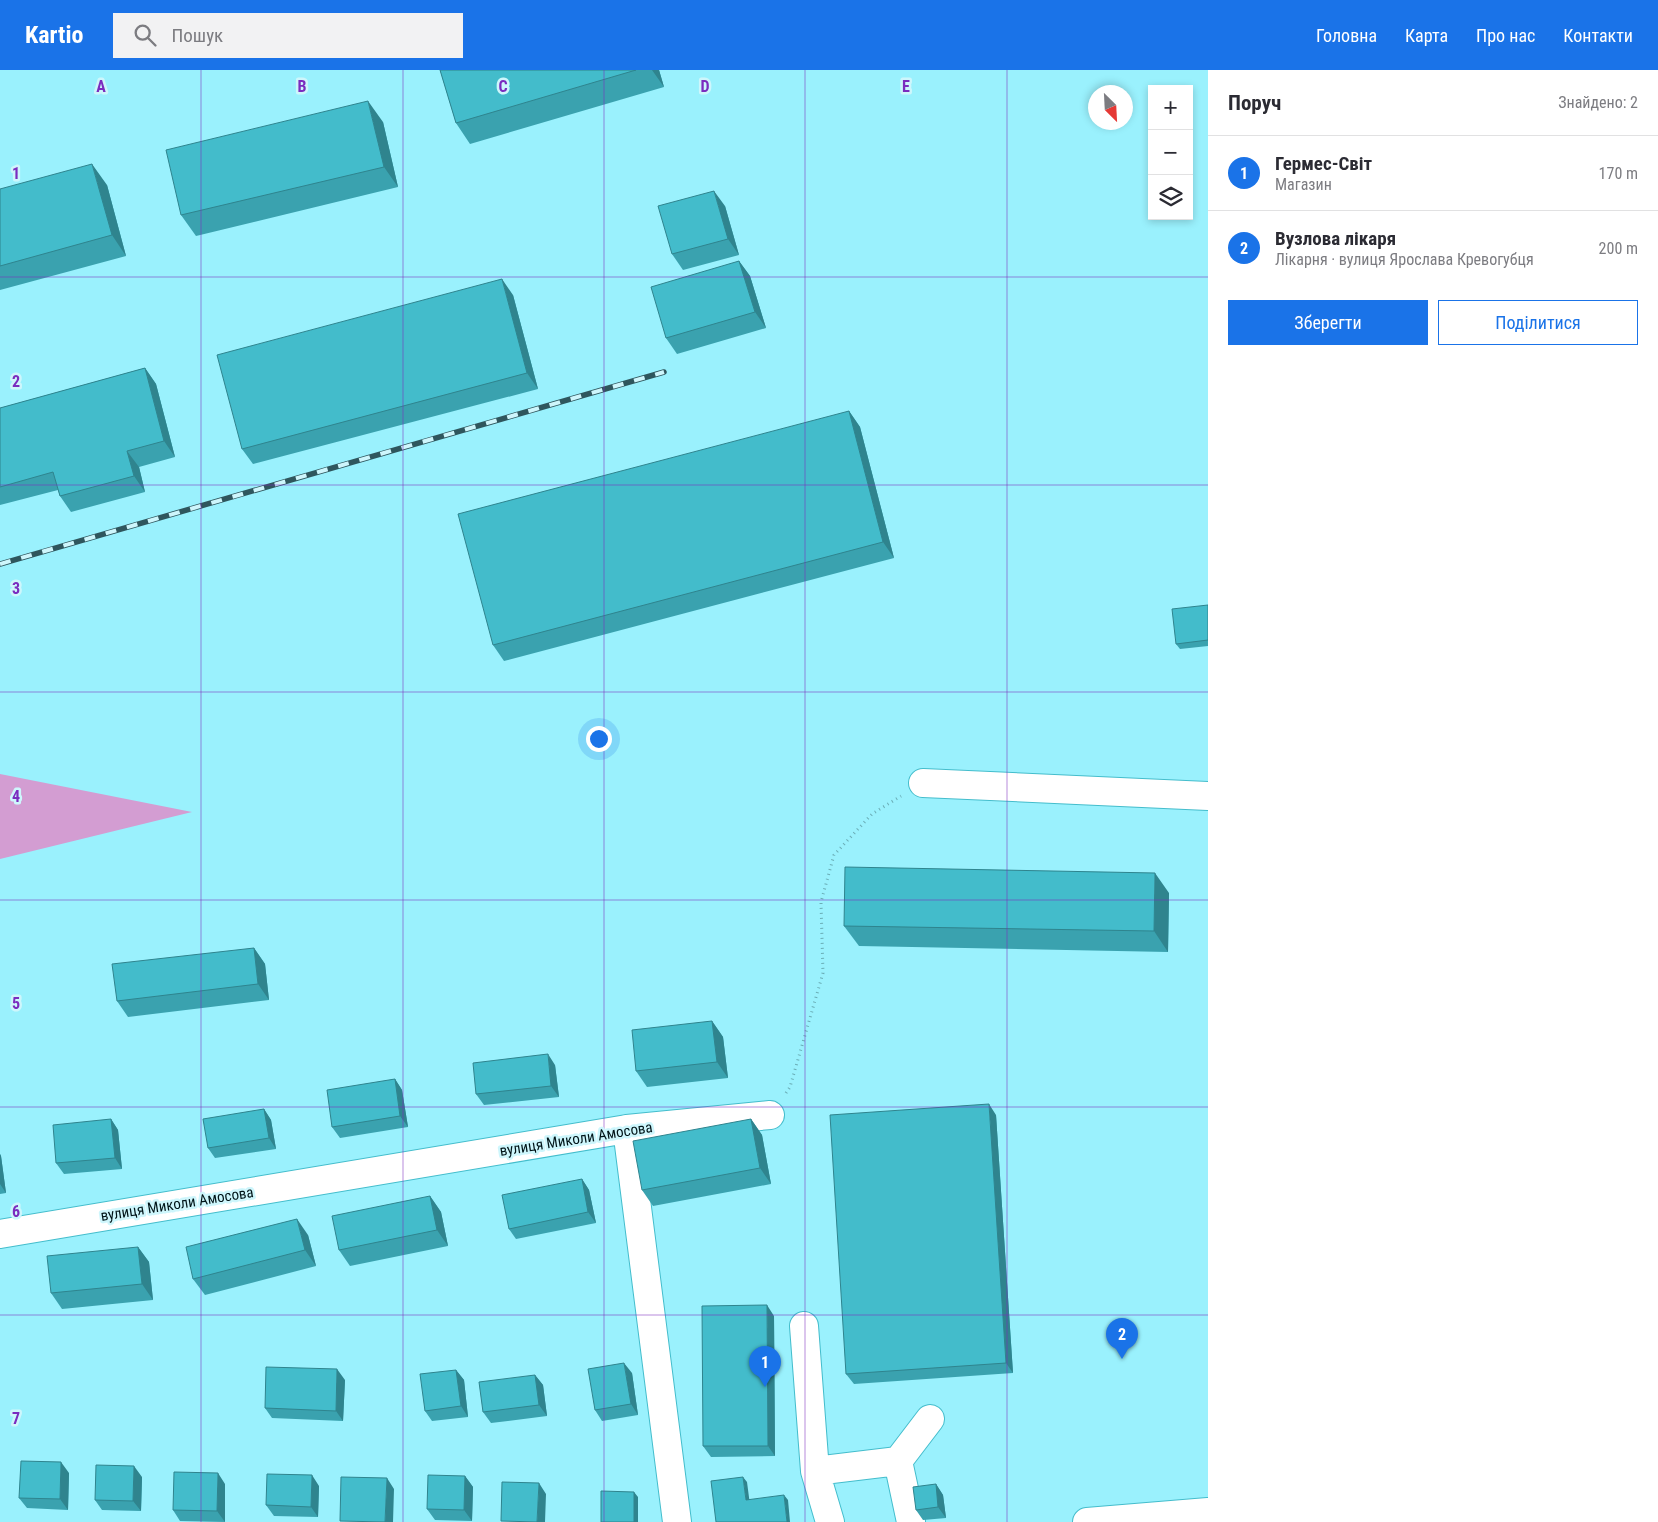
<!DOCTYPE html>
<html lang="uk">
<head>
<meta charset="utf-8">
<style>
	body { margin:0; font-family:"Roboto Condensed",sans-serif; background:#f2f2f3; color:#2b2b33 }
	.controls { position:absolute; right:15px; top:15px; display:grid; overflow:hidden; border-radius:0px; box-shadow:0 2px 8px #0003 }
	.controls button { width:45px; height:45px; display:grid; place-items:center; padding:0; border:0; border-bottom:1px solid #e1e1e2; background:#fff; color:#2b2b33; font:25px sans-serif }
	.compass { position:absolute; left:1088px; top:15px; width:45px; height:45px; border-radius:50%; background:#fff; box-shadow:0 2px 8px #0003; rotate:156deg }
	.you { position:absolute; left:598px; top:668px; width:18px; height:18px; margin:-12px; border:4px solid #fff; border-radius:50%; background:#1a73e8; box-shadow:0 0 0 8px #1a73e833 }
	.badge { display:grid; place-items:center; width:32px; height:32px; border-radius:50%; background:#1a73e8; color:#fff; font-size:16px; font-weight:700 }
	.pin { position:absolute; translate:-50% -41px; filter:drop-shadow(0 1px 2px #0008) }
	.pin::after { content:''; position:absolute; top:26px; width:18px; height:15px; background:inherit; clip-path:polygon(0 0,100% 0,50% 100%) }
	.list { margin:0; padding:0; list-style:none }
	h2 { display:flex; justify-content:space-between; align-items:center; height:65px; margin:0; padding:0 20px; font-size:21px }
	h2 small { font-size:16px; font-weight:400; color:#7c7c81 }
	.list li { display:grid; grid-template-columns:32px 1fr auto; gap:15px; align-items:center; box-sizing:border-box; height:75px; padding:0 20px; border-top:1px solid #e1e1e2 }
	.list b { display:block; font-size:19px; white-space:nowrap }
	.list p { margin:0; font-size:16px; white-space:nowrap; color:#7c7c81 }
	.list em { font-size:16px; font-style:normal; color:#7c7c81 }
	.actions { display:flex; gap:10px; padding:15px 20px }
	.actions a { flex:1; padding:11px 0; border:1px solid #1a73e8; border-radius:0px; text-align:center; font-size:18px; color:#1a73e8 }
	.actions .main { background:#1a73e8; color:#fff }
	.icon { flex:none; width:28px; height:28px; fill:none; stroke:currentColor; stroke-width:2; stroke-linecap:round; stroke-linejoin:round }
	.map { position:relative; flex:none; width:1208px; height:1452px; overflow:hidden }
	header { display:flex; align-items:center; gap:30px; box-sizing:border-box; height:70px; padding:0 25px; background:#1a73e8; color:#fff }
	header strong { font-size:24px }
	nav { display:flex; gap:28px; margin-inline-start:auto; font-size:18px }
	.search { width:350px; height:45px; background:#f2f2f3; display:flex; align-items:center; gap:12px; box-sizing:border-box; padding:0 18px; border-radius:0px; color:#7c7c81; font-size:19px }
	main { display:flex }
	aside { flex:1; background:#fff }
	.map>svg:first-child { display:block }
	.green { fill:#d39dd2 }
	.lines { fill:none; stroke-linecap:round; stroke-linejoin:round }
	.minor-casing { stroke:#44bdcc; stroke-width:30 }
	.path { stroke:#6baeb7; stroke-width:3; stroke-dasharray:1 4; stroke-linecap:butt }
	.minor { stroke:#fff; stroke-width:28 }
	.rail-casing { stroke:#2f565d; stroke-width:5.5 }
	.rail { stroke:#cef6fc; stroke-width:4; stroke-dasharray:11; stroke-linecap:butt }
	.wall { fill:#3aa2af }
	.shaded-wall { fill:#2f848e }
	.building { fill:#43bccb; stroke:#2f848e }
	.grid { fill:none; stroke:#7b2cbf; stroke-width:1; stroke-opacity:0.55 }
	.labels { text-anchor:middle; stroke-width:5; stroke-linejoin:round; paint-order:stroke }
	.street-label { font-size:15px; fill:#001317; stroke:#cef6fc }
	.grid-label { font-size:16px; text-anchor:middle; font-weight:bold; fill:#7b2cbf; stroke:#cef6fc; stroke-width:5; stroke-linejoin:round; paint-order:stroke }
</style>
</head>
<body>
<header>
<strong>Kartio</strong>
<div class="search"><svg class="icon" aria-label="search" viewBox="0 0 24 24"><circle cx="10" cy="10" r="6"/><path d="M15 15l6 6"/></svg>Пошук</div>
<nav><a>Головна</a><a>Карта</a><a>Про нас</a><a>Контакти</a></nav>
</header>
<main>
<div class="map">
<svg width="1208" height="1452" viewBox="0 0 1208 1452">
	<rect width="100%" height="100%" fill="#9af1fd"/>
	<path class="green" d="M0 704 192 742 0 789Z"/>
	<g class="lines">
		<defs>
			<path id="minor" d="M923 713 1208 726
				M627 1059 677 1452
				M0 1164 627 1059 770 1045
				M804 1256 815 1401 830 1452
				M815 1401 898 1391
				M911 1452 898 1391 930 1349
				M1087 1452 1208 1442"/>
		</defs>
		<use href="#minor" class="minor-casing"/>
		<path class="path" d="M786 1023 790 1017 823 903 821 832 834 785 872 744 901 726"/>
		<use href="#minor" class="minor"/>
		<defs>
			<path id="rail" d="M0 494 664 302"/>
		</defs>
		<use href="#rail" class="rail-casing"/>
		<use href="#rail" class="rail"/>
	</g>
	<path class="wall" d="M440 0H659L664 17 470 74 456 53Z
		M383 52 398 117 196 166 181 145Z
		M107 115 126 186 0 220V119Z
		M725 136 739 185 683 200 672 184Z
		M739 191 750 206 766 258 677 284 666 268Z
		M513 225 538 319 253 394 242 379Z
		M145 298 156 314 175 387 139 397 145 422 71 442 60 426 58 420 0 435V338Z
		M849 341 860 357 894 488 504 591 493 575Z
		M1208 535V576L1180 579 1176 574Z
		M1169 823 1168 882 859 876 844 856Z
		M254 878 265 894 269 930 128 947 117 931Z
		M712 951 723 967 728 1008 647 1017 636 1001Z
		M555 995 559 1027 484 1035 476 1024Z
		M395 1009 402 1020 408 1057 340 1068 332 1057Z
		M264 1039 271 1050 276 1079 215 1088 208 1078Z
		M996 1045 1013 1303 854 1314 846 1304Z
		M111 1049 118 1060 122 1099 64 1104 56 1093Z
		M751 1049 762 1065 771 1114 653 1136 642 1120Z
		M0 1084 1 1086 6 1123 0 1124Z
		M582 1109 589 1120 596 1153 516 1169 509 1159Z
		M430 1126 441 1142 448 1176 350 1196 339 1180Z
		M308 1165 316 1196 205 1225 193 1209Z
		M138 1177 149 1192 153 1230 62 1239 51 1223Z
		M774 1246 775 1386 711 1387 703 1376Z
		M456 1300 464 1310 468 1347 432 1351 425 1341Z
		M632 1303 638 1345 602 1351 595 1340Z
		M535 1305 543 1315 547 1346 491 1353 483 1342Z
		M345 1310 343 1351 272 1348 265 1338Z
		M69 1403 68 1440 27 1438 19 1428Z
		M465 1406 473 1417 472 1451 435 1450 427 1439Z
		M142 1407 141 1441 102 1440 95 1430Z
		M225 1414V1452L180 1451 173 1440Z
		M936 1414 943 1425 946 1448 923 1450 916 1440Z
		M319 1416 318 1447 274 1446 266 1435Z"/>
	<path class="shaded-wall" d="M652 0H659L664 17Z
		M368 31 383 52 398 117 384 97Z
		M92 94 107 115 126 186 112 165Z
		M714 121 725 136 739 185 728 169Z
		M739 191 750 206 766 258 755 242Z
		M502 209 513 225 538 319 527 303Z
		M145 298 156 314 175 387 164 371Z
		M849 341 860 357 894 488 883 472Z
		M127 381 139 397 145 422 134 406Z
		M1155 803 1169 823 1168 882 1154 861Z
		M254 878 265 894 269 930 258 914Z
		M712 951 723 967 728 1008 717 992Z
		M548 984 555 995 559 1027 551 1016Z
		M395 1009 402 1020 408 1057 400 1046Z
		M989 1034 996 1045 1013 1303 1006 1293Z
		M264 1039 271 1050 276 1079 269 1068Z
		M111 1049 118 1060 122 1099 115 1088Z
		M751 1049 762 1065 771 1114 760 1098Z
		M0 1084 1 1086 6 1123 0 1114Z
		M582 1109 589 1120 596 1153 588 1142Z
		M430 1126 441 1142 448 1176 437 1160Z
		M297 1149 308 1165 316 1196 305 1180Z
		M138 1177 149 1192 153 1230 142 1214Z
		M767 1235 774 1246 775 1386 768 1376Z
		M624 1293 632 1303 638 1345 631 1334Z
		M337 1299 345 1310 343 1351 336 1341Z
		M456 1300 464 1310 468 1347 461 1336Z
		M535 1305 543 1315 547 1346 539 1335Z
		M61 1392 69 1403 68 1440 60 1429Z
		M134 1396 142 1407 141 1441 133 1431Z
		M218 1403 225 1414V1452L217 1441Z
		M312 1405 319 1416 318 1447 311 1437Z
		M465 1406 473 1417 472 1451 464 1440Z
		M743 1407 747 1412 750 1435 746 1430Z
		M387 1408 394 1419 393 1452H385Z
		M539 1413 546 1424 545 1452H537Z
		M936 1414 943 1425 946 1448 938 1437Z
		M634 1422 638 1427V1452H634Z
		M784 1425 788 1430 790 1452H787Z"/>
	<path class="building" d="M440 0H636L456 53Z
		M368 31 384 97 181 145 166 80Z
		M92 94 112 165 0 196V119Z
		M714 121 728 169 672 184 658 136Z
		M739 191 755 242 666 268 651 217Z
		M502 209 527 303 242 379 217 285Z
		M145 298 164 371 127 381 134 406 60 426 53 402 0 417V338Z
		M849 341 883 472 493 575 458 444Z
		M1208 535V570L1176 574 1172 539Z
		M845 797 1155 803 1154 861 844 856Z
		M254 878 258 914 117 931 112 894Z
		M712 951 717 992 636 1001 632 960Z
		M548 984 551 1016 476 1024 473 993Z
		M395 1009 400 1046 332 1057 327 1020Z
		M989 1034 1006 1293 846 1304 830 1045Z
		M264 1039 269 1068 208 1078 203 1049Z
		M111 1049 115 1088 56 1093 53 1055Z
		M751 1049 760 1098 642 1120 633 1071Z
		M582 1109 588 1142 509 1159 502 1125Z
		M430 1126 437 1160 339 1180 332 1146Z
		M297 1149 305 1180 193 1209 186 1177Z
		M138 1177 142 1214 51 1223 47 1186Z
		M767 1235 768 1376H703L702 1236Z
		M624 1293 631 1334 595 1340 588 1299Z
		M266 1297 337 1299 336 1341 265 1338Z
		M456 1300 461 1336 425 1341 420 1304Z
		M535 1305 539 1335 483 1342 479 1312Z
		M21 1391 61 1392 60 1429 19 1428Z
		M96 1395 134 1396 133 1431 95 1430Z
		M174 1402 218 1403 217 1441 173 1440Z
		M267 1404 312 1405 311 1437 266 1435Z
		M428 1405 465 1406 464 1440 427 1439Z
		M341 1407 387 1408 385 1452 340 1451Z
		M743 1407 746 1430 784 1425 787 1452H716L711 1411Z
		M502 1412 539 1413 537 1452 501 1451Z
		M936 1414 938 1437 916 1440 913 1417Z
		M601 1421 634 1422V1452H601Z"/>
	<path class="grid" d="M201 0V1452M403 0V1452M604 0V1452M805 0V1452M1007 0V1452M0 207H1208M0 415H1208M0 622H1208M0 830H1208M0 1037H1208M0 1245H1208"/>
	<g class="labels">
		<g class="street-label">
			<text transform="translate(576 1069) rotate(-9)" y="5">вулиця Миколи Амосова</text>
			<text transform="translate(177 1134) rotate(-9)" y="5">вулиця Миколи Амосова</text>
		</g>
	</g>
	<g class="grid-label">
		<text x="101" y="22">A</text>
		<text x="302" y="22">B</text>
		<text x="503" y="22">C</text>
		<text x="705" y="22">D</text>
		<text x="906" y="22">E</text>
		<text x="16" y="109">1</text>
		<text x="16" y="317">2</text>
		<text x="16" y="524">3</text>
		<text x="16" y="732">4</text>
		<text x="16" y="939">5</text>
		<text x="16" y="1147">6</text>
		<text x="16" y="1354">7</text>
	</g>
</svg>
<div class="controls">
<button>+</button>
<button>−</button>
<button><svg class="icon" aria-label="layers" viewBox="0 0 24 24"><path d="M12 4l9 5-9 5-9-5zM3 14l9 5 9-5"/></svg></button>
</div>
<svg class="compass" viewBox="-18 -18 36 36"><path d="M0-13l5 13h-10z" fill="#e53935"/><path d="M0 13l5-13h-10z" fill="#7c7c81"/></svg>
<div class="you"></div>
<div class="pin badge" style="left:765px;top:1317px">1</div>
<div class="pin badge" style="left:1122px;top:1289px">2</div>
</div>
<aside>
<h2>Поруч<small>Знайдено: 2</small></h2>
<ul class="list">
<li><span class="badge">1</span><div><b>Гермес-Світ</b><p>Магазин</p></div><em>170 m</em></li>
<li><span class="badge">2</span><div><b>Вузлова лікаря</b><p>Лікарня · вулиця Ярослава Кревогубця</p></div><em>200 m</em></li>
</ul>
<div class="actions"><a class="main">Зберегти</a><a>Поділитися</a></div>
</aside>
</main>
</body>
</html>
